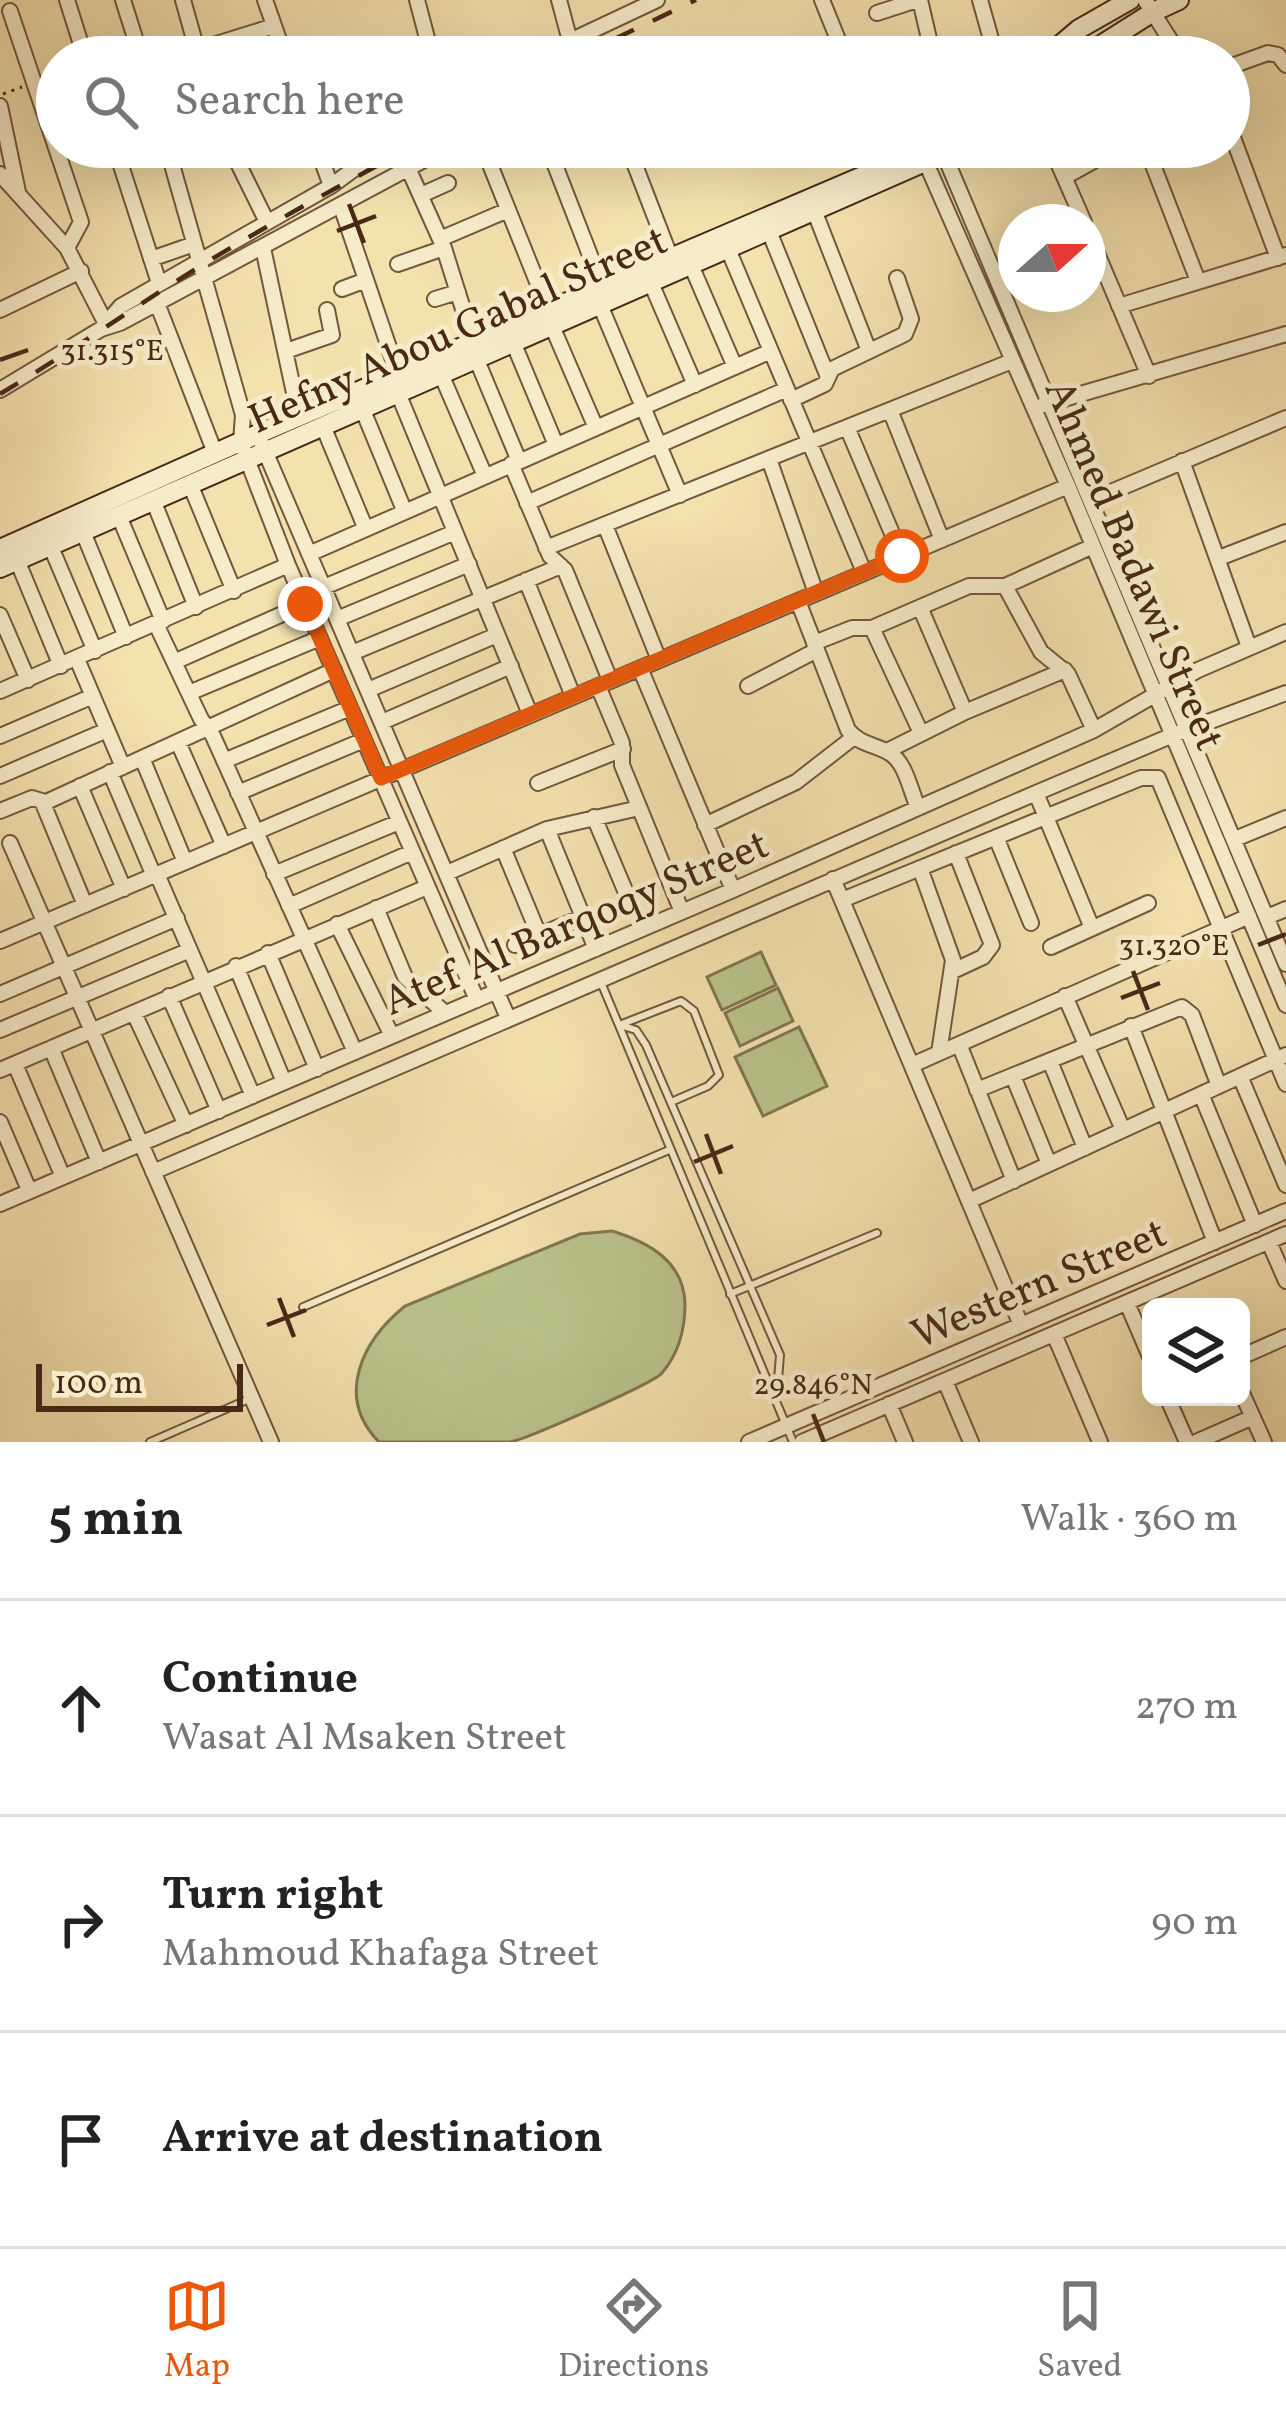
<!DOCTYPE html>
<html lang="en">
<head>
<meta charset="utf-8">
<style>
	body { margin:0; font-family:Vollkorn,serif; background:#f2f2f2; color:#222 }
	.controls { position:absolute; right:36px; bottom:36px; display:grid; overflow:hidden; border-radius:18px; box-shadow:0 12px 48px #0002 }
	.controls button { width:108px; height:108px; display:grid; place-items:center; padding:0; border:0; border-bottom:3px solid #e0e0e0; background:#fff; color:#222; font:60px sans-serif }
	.compass { position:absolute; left:998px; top:204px; width:108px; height:108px; border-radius:50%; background:#fff; box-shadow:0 12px 48px #0002; rotate:69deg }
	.scale { position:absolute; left:36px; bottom:30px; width:207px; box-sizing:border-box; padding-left:12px; border:6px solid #492917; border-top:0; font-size:33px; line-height:42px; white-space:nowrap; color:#492917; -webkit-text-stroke:9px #f7ecca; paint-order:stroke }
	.stop { position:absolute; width:36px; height:36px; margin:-27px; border:9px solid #ea580c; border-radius:50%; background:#fff }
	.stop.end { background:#ea580c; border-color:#fff; box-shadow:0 3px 12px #0008 }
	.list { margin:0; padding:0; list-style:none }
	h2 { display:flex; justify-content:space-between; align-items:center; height:156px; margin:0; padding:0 48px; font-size:51px }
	h2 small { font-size:39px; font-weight:400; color:#767676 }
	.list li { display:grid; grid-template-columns:78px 1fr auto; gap:36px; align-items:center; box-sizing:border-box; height:216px; padding:0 48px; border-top:3px solid #e0e0e0 }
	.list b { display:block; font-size:45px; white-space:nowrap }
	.list p { margin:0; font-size:39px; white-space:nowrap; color:#767676 }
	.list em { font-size:39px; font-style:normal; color:#767676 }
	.icon { flex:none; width:66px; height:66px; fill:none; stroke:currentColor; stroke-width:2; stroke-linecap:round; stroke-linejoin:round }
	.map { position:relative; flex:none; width:1286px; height:1442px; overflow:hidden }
	.search { position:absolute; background:#fff; box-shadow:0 12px 48px #0002; left:36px; right:36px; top:36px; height:132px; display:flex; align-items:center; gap:30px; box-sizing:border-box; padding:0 42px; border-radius:66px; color:#767676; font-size:45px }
	.sheet { height:804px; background:#fff }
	nav { display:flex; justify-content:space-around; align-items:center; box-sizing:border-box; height:168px; border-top:3px solid #e0e0e0; background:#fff; font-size:33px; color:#767676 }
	nav a { display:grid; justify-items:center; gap:6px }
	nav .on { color:#ea580c }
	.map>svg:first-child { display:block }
	.green { fill:#bac38b; stroke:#827651; stroke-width:3 }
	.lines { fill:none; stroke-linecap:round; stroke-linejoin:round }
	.lane-casing { stroke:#74573d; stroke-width:10 }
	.street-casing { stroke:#74573d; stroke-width:18 }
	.secondary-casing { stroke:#492917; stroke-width:22 }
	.path { stroke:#492917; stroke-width:3; stroke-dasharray:3 6; stroke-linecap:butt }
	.lane { stroke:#f7ecca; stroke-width:6 }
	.street { stroke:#f7ecca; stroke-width:14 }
	.secondary { stroke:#f7ecca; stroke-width:18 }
	.rail { stroke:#492917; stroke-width:4.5; stroke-dasharray:21 21; stroke-linecap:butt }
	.route { stroke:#ea580c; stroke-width:15 }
	.ticks { fill:none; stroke:#492917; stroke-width:4.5 }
	.labels { text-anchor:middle; stroke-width:10; stroke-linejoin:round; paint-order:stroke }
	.street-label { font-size:42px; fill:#492917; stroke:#f7ecca }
	.ticks-label { font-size:30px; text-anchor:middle; fill:#492917; stroke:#f7ecca; stroke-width:10; stroke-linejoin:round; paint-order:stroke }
</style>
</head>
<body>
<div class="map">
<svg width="1286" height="1442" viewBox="0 0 1286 1442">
	<rect width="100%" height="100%" fill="#f3e1ae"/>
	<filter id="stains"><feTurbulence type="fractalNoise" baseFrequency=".00167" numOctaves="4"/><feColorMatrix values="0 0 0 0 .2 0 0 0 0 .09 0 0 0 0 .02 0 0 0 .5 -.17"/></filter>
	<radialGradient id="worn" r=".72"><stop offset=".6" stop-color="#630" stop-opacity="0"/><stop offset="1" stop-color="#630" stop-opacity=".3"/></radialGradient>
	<path class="green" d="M761 952 776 985 722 1010 707 977Z
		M778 988 793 1021 740 1046 725 1013Z
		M799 1027 827 1086 763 1116 735 1057Z
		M612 1231C648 1242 684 1261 685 1304 685 1329 679 1353 662 1373 654 1383 527 1439 510 1442 475 1442 417 1442 379 1442 334 1396 363 1340 405 1306L580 1234Z"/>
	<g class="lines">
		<defs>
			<path id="lane" d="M600 980 793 1442
				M622 1024 681 1001 694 1011 719 1075 708 1086 671 1102
				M620 1025 636 1030 646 1045 780 1355 778 1380 770 1389
				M730 1294 877 1233
				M303 1307 669 1150
				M150 1442 249 1399"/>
			<path id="street" d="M67 0 85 57
				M123 0 141 57
				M183 0 199 57
				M265 0 285 57
				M417 0 432 57
				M559 0 570 41
				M822 0 845 57
				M980 0 996 57
				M1145 0 1181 57
				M10 11 81 222 67 248
				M877 13 917 0
				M197 50 274 26
				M536 57 657 0
				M618 57 629 51
				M879 57 930 43 920 0
				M1229 67 1268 53 1278 55 1286 65
				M0 106 18 192
				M1229 127 1278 258
				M115 147 159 283
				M167 147 243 415 241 442 247 459 288 565 477 1000
				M230 147 267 222
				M317 147 331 186
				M483 147 548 309
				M548 147 602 286
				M628 147 670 256
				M941 147 1286 964
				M1051 147 1084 222
				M1146 147 1198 281
				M923 156 1068 486 1286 1005
				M553 158 578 147
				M409 170 444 248 473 341
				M0 174 67 248 105 322
				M1065 177 1119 147
				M421 195 448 183
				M812 205 869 351
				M341 206 398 374
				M769 231 828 377
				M1088 232 1149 376
				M440 239 508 210
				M263 248 299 416
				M728 249 864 572
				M151 259 194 244
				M398 264 444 248
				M691 265 735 367
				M651 283 695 385
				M342 289 366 280
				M435 299 458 292
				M598 300 680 495
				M157 303 215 453
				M1119 306 1286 255
				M0 310 81 271
				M552 326 596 428
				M101 329 121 306 331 186 384 147
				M513 342 556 445
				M286 351 332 335 327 310
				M476 358 519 461
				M441 374 485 476
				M0 390 101 329 120 323 448 147
				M398 393 530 714
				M791 400 825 384 832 369 905 334 911 319 897 278
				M1043 405 1286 334
				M362 408 404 510
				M890 410 942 540
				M323 426 365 527
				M847 427 902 557
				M262 444 508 1018
				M769 459 816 593
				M1182 461 1249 647
				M511 464 550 556 565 570 610 680
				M190 484 234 591
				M153 500 196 607
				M1092 500 1286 418
				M527 503 787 389
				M119 516 163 621
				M605 525 659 660
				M83 532 126 637
				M48 540 95 651
				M546 548 1012 361
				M309 554 771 351
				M1219 558 1286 532
				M17 560 61 666
				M526 580 573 696
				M1005 586 1041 652 1068 674 1094 730
				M324 587 455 532
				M798 601 848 730C861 746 876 744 891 754 906 764 911 792 918 808
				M920 607 965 712
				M0 615 28 680
				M337 619 469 564
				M156 624 201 719 213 736 355 1052
				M872 628 921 733
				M814 643 852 628H872L969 586H1005L1093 546
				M352 653 561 566
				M77 659 123 767
				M174 662 305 604
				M640 668 733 890
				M598 686 622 743V765L682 912
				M748 686 817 650
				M368 690 497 635
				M0 691 288 565
				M189 693 320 638
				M382 722 511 666
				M0 736 93 696
				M178 742 224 846
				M887 751 965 712 1065 670
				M142 758 185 862
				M224 761 350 708
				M110 772 154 876
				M0 776 107 730
				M538 783 623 749
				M80 786 124 889
				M238 793 364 740
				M1036 793 1092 928
				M44 803 334 670
				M0 811 32 798 42 801 85 905
				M594 817 627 895
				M705 825 796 782 854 737
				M547 829 596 949
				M996 837 1031 923
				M1235 839 1286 818
				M10 843 271 1442
				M503 848 539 935
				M920 868 953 960 939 1053
				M447 873 547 829 639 808
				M157 874 253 1096
				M274 874 399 822
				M833 879 1021 1325
				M842 900 1141 778H1158L1286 1084
				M289 906 412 852
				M376 908 405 977 445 1013
				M1267 917 1286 909
				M337 924 392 1036
				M0 941 1068 486
				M515 945 583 917
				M1051 947 1148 903
				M268 953 317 1069
				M236 966 284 1082
				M953 971 983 957 992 945 956 853
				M0 994 177 918
				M169 996 219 1111
				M1065 996 1123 1130
				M134 1013 186 1125
				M1131 1026 1215 1242
				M0 1030 190 950
				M959 1044 1014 1181
				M51 1048 99 1162
				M1050 1061 1085 1148
				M15 1064 63 1177
				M912 1065 1249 916
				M0 1070 427 887
				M1013 1076 1049 1164
				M1240 1076 1286 1185
				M977 1090 1182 1007 1192 1015 1219 1086
				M1201 1094 1255 1225
				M0 1122 29 1190
				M153 1172 1036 793 1173 735 1286 693
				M969 1201 1286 1055
				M0 1204 733 890 1094 730 1198 670 1286 632
				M1269 1242 1286 1281
				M1127 1303 1151 1359
				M1054 1334 1100 1442
				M1241 1357 1286 1337
				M945 1381 971 1442
				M1241 1391 1264 1442
				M1167 1397 1187 1442
				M889 1404 905 1442
				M749 1442 1286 1211
				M802 1442 1286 1234
				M1196 1442 1253 1417"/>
			<path id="secondary" d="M1046 57 1079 29 1130 0
				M1082 57 1153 12 1179 0
				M0 549 258 434 926 149
				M0 568 959 147"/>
		</defs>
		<use href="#lane" class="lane-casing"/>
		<use href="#street" class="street-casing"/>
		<use href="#secondary" class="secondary-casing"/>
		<path class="path" d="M3 94 22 87"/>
		<use href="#lane" class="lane"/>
		<use href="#street" class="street"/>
		<use href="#secondary" class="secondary"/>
		<path class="rail" d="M577 57 696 0
			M0 394C69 353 134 307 202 265 271 223 341 185 412 147"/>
	</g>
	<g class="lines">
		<path class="route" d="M305 604 381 778 902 556"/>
	</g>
	<path class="ticks" d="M349 204 364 243M337 231 376 216M0 360 28 350M1258 945 1286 934M1133 971 1148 1010M1121 998 1160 983M706 1134 721 1174M694 1162 733 1146M279 1298 294 1337M267 1325 306 1310M813 1414 824 1442"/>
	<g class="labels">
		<g class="street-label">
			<text transform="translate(457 328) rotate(-24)" y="15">Hefny Abou Gabal Street</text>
			<text transform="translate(1136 564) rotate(67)" y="15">Ahmed Badawi Street</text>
			<text transform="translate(575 921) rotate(-23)" y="15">Atef Al Barqoqy Street</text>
			<text transform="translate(1038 1282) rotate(-23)" y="15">Western Street</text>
		</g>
	</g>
	<g class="ticks-label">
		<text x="112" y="360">31.315°E</text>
		<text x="1174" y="955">31.320°E</text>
		<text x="813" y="1394">29.846°N</text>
	</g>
	<rect width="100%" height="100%" filter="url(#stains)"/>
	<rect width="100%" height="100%" fill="url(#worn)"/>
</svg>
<div class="controls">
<button><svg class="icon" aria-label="layers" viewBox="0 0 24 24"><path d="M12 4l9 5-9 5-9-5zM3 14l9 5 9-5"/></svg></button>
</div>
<svg class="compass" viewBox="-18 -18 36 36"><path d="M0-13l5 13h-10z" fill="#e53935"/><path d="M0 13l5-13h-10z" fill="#767676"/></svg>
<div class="scale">100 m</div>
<div class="stop" style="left:902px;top:556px"></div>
<div class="stop end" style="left:305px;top:604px"></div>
<div class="search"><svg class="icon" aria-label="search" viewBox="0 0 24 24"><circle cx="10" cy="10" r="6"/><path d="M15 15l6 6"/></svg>Search here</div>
</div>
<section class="sheet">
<h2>5 min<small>Walk · 360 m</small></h2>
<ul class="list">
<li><svg class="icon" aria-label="ahead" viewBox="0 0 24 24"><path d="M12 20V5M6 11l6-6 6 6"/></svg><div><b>Continue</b><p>Wasat Al Msaken Street</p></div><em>270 m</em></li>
<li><svg class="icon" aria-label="right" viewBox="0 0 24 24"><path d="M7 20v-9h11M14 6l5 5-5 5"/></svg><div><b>Turn right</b><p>Mahmoud Khafaga Street</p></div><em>90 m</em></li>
<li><svg class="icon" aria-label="arrive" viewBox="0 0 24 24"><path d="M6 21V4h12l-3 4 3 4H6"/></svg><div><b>Arrive at destination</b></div></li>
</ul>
</section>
<nav>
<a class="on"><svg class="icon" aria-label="map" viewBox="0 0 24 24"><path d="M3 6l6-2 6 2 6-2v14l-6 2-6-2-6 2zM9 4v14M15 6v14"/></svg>Map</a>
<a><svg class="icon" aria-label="directions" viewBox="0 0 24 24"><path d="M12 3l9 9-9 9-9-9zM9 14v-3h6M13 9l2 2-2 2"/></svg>Directions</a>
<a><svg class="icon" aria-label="saved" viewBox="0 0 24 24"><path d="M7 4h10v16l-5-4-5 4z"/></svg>Saved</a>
</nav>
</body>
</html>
